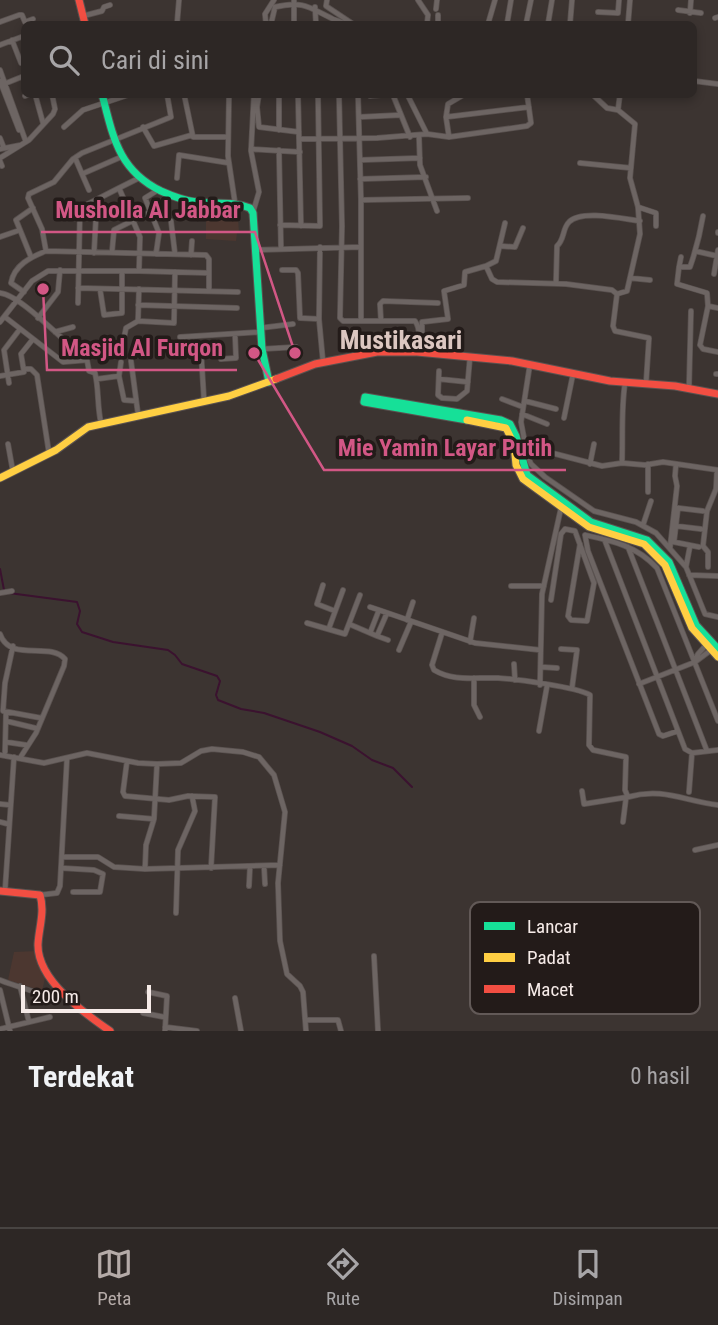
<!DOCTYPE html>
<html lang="id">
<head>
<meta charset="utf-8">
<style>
	body { margin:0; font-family:"Roboto Condensed",sans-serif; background:#393332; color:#f1f3f6 }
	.scale { position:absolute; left:21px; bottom:18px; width:130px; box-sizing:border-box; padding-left:7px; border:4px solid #f6ebe8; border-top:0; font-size:19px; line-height:24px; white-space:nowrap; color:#f6ebe8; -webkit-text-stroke:5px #231b19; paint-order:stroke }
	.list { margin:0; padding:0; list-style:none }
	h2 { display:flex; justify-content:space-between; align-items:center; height:91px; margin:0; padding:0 28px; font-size:30px }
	h2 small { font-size:23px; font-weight:400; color:#a7a5a7 }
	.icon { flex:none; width:38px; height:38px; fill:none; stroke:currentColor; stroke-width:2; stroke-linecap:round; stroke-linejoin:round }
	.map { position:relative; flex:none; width:718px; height:1031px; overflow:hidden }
	.search { position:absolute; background:#2d2725; box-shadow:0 4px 10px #0003; left:21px; right:21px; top:21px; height:77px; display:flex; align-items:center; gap:18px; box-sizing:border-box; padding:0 24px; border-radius:10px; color:#a7a5a7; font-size:26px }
	.sheet { height:196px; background:#2d2725 }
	nav { display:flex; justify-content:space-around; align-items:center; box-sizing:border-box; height:98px; border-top:2px solid #484442; background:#2d2725; font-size:19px; color:#a7a5a7 }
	nav a { display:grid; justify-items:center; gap:4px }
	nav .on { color:#b5aba8 }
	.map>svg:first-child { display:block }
	.built { fill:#4c3730 }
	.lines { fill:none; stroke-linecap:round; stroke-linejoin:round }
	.stream { stroke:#3b122f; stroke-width:2 }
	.street-casing { stroke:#5a5250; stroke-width:6 }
	.fast-casing { stroke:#5a5250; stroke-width:9 }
	.slow-casing { stroke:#5a5250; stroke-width:9 }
	.jam-casing { stroke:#5a5250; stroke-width:9 }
	.street { stroke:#6d6563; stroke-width:4.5 }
	.fast { stroke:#16e098; stroke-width:7 }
	.slow { stroke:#ffcf43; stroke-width:7 }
	.jam { stroke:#f24e42; stroke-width:7 }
	.labels { text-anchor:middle; stroke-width:7; stroke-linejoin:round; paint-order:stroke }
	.quarter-label { font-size:26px; font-weight:bold; fill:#dcc7c1; stroke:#231b19 }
	.key { fill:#231b19; stroke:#625957; stroke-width:2 }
	.key-label { font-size:19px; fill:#f6ebe8 }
	.leader { fill:none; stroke:#d25785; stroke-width:2.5 }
	.callout-dot { fill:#d25785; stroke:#231b19; stroke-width:2.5 }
	.callout-label { font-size:24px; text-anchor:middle; font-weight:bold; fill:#d25785; stroke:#231b19; stroke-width:7; stroke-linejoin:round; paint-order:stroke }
</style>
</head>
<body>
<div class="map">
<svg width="718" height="1031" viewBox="0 0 718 1031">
	<rect width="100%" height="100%" fill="#3c3431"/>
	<path class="built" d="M206 204 237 206 239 232 237 233 236 241 206 239Z
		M37 951 46 974 42 991 8 980 14 952Z"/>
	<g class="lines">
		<path class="stream" d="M0 569 4 590
			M9 593 77 602 80 611 77 624 82 632 113 642 168 650 175 655 182 664 217 676 220 681 216 695 218 700 241 709 264 713 320 732 352 746 372 760 393 768 412 787"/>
		<defs>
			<path id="street" d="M327 0 326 6 353 24
				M418 0 428 15 427 24
				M294 1V24
				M315 7 316 24
				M436 9 437 0
				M678 10 701 13
				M598 12 618 13 619 0
				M690 13 691 0
				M83 16 102 11 104 7 110 5
				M715 18 718 17
				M0 22 19 15H22L25 22 33 19
				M177 24 179 0
				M266 24 265 14 274 0
				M271 24 275 7C303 0 310 8 331 18 336 21 342 22 347 24
				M438 24V15
				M488 24 495 0
				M507 24 511 0
				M526 24 531 0
				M548 24 552 0
				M570 24 572 0
				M628 24 630 0
				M12 40 21 63
				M0 45 24 36
				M0 70 26 142
				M0 81 19 130
				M694 81 718 84
				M4 84 24 76
				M35 94 43 123
				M184 94 193 137H228
				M218 94 254 95
				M259 94 257 107 259 127 299 132
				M279 94V130
				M298 94 301 226
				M339 94 342 226 340 318 343 321H415C421 329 419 343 417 352
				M358 94 361 200V321
				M381 94 393 95 410 137
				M407 94 427 134
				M592 94 607 108 618 110
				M25 96 30 94
				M229 96 228 156 235 203
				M370 96 381 95
				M359 117 401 115
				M446 117 529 107
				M64 127 83 110 131 94
				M143 127 154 146 192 135
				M419 136 420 165 437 211
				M449 137 446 117 448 104 465 94
				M0 138 4 148
				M299 139 377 138 427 134 449 137 527 126 531 123 527 94
				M0 149 21 145
				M251 149 300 152
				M279 150 281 248
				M0 158 29 140 53 114 55 109 52 94
				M76 160 82 174
				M360 160 420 158
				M0 161 2 166
				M580 163 631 168
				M177 178 179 155 229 163
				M360 179 426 177
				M89 190 82 174 121 157
				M361 200 468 198
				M638 207 656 213V226
				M253 212 259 192 251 151 254 94
				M703 216C700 234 696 250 690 267H679L677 284 707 293 708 306 700 345 703 349 718 352
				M171 221 175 254
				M280 225 320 226 318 94
				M718 232V233
				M0 237 20 230
				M500 246 515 247 523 228
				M320 247 319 319 323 362
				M255 250 361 247
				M46 251 42 229 28 198 29 194 54 182 73 159 82 153 171 117 167 94
				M695 251 717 256
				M112 252 114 230 150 212
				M94 253 96 217 126 205
				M156 254 159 233 145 198 158 190
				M191 255 192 241
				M31 257 16 220 33 208
				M486 266 496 261 505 223
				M679 267 681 257
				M282 270H296L298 273 300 318 319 319
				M139 271 209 273
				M714 274 718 250
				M630 278 650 280
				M556 283 557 246C565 239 562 229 569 222 581 209 624 219 640 221
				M78 288 238 292
				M100 289 104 315 122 313V272
				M24 292 11 283C14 265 31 257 46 251L206 255 209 259V291
				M0 293C19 295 54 332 70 345
				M617 294 613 326 615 331 649 338 646 384
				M78 303 80 210 86 205 119 188
				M138 305 237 308
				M708 306 718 308
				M5 317 63 362 87 360 89 371 95 373C99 389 97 406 101 423
				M38 318 58 292 60 270
				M138 321 139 289
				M381 321 380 304 383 301 438 303
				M0 322 32 281 48 271H139L140 237 119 188 139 178
				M260 328 293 324
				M55 332 73 327
				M180 337 261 332
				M124 338 126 328 138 321 174 323 175 272
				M262 349 296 347
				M201 351 204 400
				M422 353V322L448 319 444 291 464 285 465 272 486 266 492 279 497 282 566 284 612 290 617 294 627 291 640 234 638 207 630 178 635 124 618 110 620 94
				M221 359 236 358 235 334
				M131 361 138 414
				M121 362 119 376 124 400 136 401
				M530 364 521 422 527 454 531 464 545 477 594 511 636 522 656 533 686 567 705 614 718 617
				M24 369H31L37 375 49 453
				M439 371 438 395 442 398 457 399 467 391 470 357
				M716 374H718
				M0 376 24 372 21 354 33 339
				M97 379 119 376
				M439 379 468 382
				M9 383 4 350 20 329
				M689 388 691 311
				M502 399 523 407
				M525 401 556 409
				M522 414 547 424
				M564 418 573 374
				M8 444 13 472
				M525 446 602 466 622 463 645 465 663 462 718 470
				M622 463C623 436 621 410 625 383
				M590 464 594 444
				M648 492V464
				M643 525 651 501
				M676 526 701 529
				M605 541 685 749 692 753 718 750
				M628 547 707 751
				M699 547 674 542 678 508 703 511
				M670 548 677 486 675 476 676 464
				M686 567 690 546
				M708 567V552L703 546 707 511 716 489 717 470
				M689 575 718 576
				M323 585 317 604 335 611
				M511 586H544
				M0 593 12 591
				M551 600 561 534 565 529 575 531 594 583 587 621 571 620 568 616 580 544
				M370 607 379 610
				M407 620 413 602
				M307 623 345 634 360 595
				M349 624 377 636 387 613
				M329 628 343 590
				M370 633 379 610 475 643 540 650
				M442 633 432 665 434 670C454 682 475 677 498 678 515 679 577 687 590 695L589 745 593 750 626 757 625 790 628 797C663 787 684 801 718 805
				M0 634C10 663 50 641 65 659L64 666 36 733 20 758
				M377 636 388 640
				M470 642 474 618
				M13 646 5 683 3 711 41 718
				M561 649 577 650 572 688
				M399 650 411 622
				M695 661 698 654 706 645
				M514 664 515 680
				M541 667 557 668
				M474 678V705L480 717
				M639 684 695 662 711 650
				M540 685 542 594 561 508
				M6 721 35 728
				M539 731 547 686
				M678 731 663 736 659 734 588 551 585 535C613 541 637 546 657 568L718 721
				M6 742 26 745
				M5 752 6 713
				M0 755 44 763 87 753 138 763 157 764 181 763 201 751 212 749 243 752 259 757 274 775 285 812 278 883 280 941 287 974 300 986 303 992 306 1031
				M127 761 123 792 125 796 169 800 188 796 215 797 211 868
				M582 791 584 804 628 797
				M689 792 692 753
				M0 804 10 805
				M119 816 154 819
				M0 822 8 824
				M623 822 626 798
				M695 850 718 845
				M62 857H98L114 867 145 869 280 865
				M264 866 265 884
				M61 868 94 870 103 874 100 892H73
				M145 869 146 845 154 819 157 764
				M249 886 250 867
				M5 891 14 757
				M40 895 57 893 60 886 67 758
				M176 913 178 850 195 811 192 796
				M374 956 378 1031
				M0 980C7 983 46 996 49 995 51 994 57 988 58 988
				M20 986 29 1022
				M0 990 10 1031
				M148 992 167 996 165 1031
				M235 998 241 1031
				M143 1013 164 1017
				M306 1020H338L341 1031
				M165 1027 197 1031
				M0 1029 50 1017"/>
			<path id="fast" d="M102 94C113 136 118 170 161 191 172 196 184 201 197 202 215 204 233 201 250 208L253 213 262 349 269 382
				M467 420 364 402 365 397 501 420 510 424 516 436 527 475 591 522 647 540 669 562 696 625 718 649"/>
			<path id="slow" d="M467 420 506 428 514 444 516 465 523 479 589 527 644 544 665 565 692 628 718 657
				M0 478 56 450 88 427 229 396 276 379"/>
			<path id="jam" d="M79 0 85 24
				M276 379 315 364 377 352H417L512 361 610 381 675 386 718 394
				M0 891 40 895C45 912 39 927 38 944 37 980 84 1013 110 1031"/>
		</defs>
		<use href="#street" class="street-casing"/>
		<use href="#fast" class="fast-casing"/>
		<use href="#slow" class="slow-casing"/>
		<use href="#jam" class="jam-casing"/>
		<use href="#street" class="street"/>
		<use href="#fast" class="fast"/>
		<use href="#slow" class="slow"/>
		<use href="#jam" class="jam"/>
	</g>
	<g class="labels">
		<g class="quarter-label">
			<text x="401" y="349">Mustikasari</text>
		</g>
	</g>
	<rect x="470" y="902" width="230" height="112" rx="10" class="key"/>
	<rect x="484" y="922" width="31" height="8" fill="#16e098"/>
	<rect x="484" y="953" width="31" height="9" fill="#ffcf43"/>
	<rect x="484" y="985" width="31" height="8" fill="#f24e42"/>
	<g class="key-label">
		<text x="527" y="933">Lancar</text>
		<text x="527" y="964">Padat</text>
		<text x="527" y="996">Macet</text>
	</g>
	<path class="leader" d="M295 353L255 232H41M43 289L47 370H237M254 353L324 470H566"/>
	<g class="callout-dot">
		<circle cx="295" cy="353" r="7"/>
		<circle cx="43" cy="289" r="7"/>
		<circle cx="254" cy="353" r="7"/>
	</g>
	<g class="callout-label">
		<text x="148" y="218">Musholla Al Jabbar</text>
		<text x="142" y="356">Masjid Al Furqon</text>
		<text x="445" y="456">Mie Yamin Layar Putih</text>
	</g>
</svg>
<div class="scale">200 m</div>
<div class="search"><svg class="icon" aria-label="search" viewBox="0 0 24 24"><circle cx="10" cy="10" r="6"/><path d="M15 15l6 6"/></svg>Cari di sini</div>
</div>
<section class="sheet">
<h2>Terdekat<small>0 hasil</small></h2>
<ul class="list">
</ul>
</section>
<nav>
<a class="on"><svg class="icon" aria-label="map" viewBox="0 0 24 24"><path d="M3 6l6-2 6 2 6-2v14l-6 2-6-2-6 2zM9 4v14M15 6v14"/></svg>Peta</a>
<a><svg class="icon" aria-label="directions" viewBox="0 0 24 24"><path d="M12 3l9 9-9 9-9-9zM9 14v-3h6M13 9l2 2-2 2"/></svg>Rute</a>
<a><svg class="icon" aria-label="saved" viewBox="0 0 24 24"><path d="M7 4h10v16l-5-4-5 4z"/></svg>Disimpan</a>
</nav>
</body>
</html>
